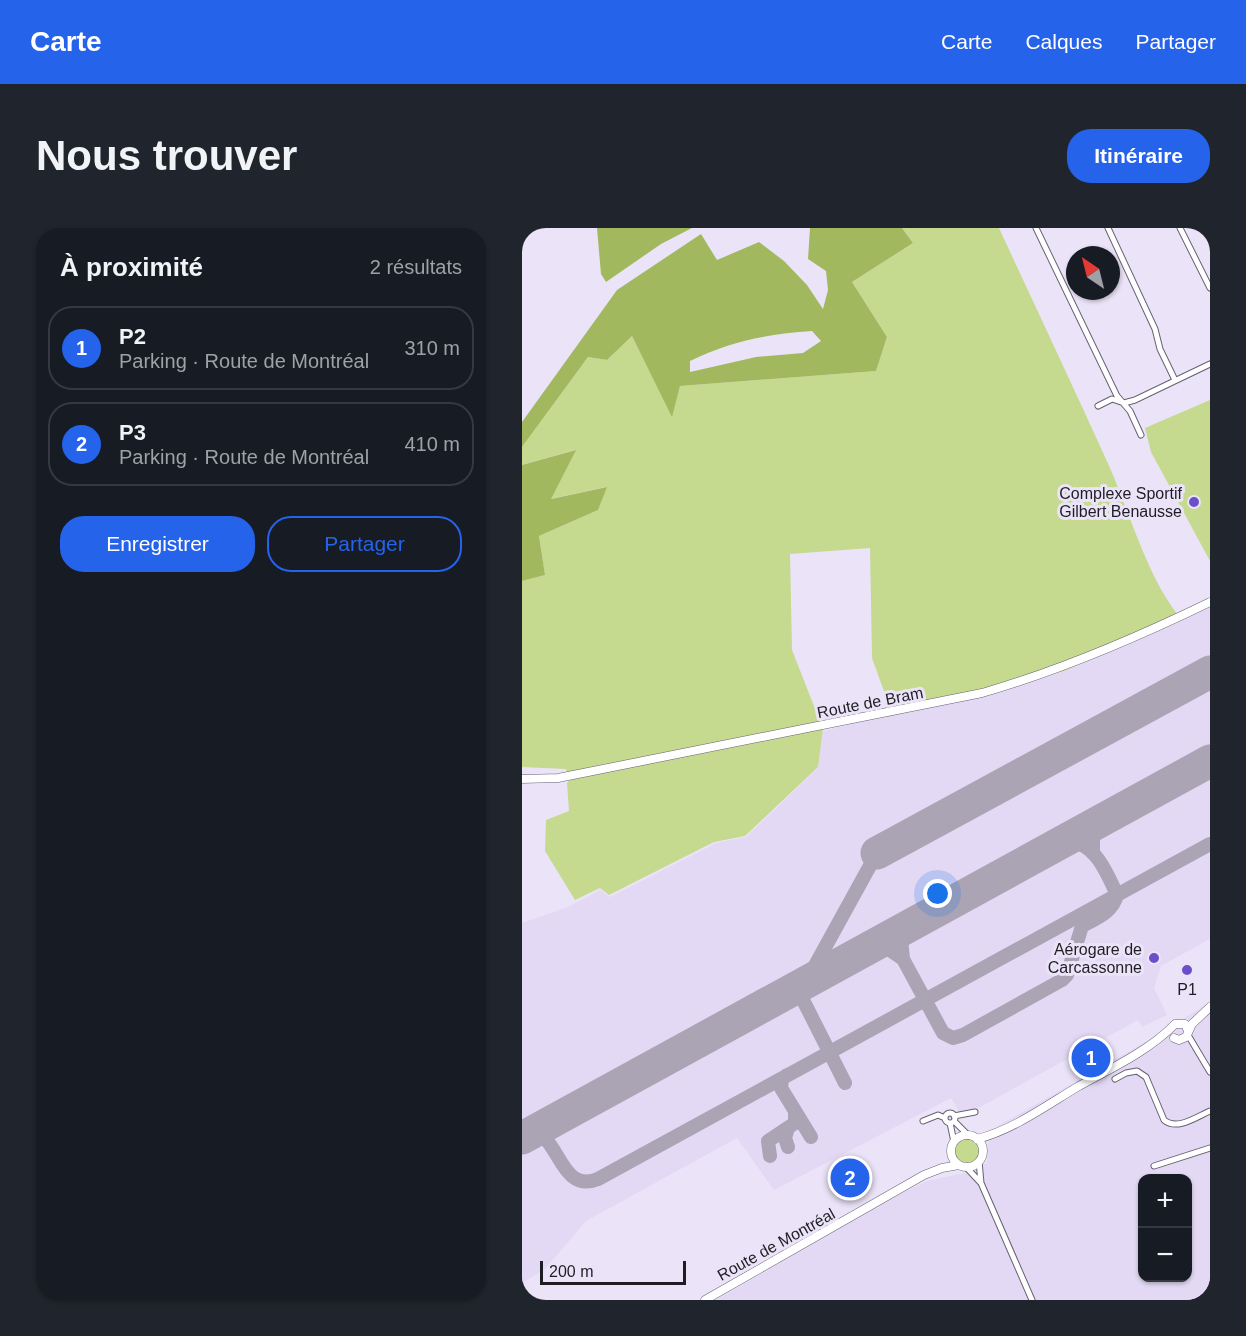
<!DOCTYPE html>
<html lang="fr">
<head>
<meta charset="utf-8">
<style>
	body { margin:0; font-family:Helvetica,sans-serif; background:#20242c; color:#f1f3f6 }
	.controls { position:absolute; right:18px; bottom:18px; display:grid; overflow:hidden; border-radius:12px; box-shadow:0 2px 4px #0004 }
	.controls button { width:54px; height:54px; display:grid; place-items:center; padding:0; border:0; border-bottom:2px solid #363941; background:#171b24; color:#f1f3f6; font:30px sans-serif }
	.compass { position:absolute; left:544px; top:18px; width:54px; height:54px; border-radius:50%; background:#171b24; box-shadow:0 2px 4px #0004; rotate:325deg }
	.scale { position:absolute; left:18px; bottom:15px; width:146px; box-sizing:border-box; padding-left:6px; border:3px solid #1f1d24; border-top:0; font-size:16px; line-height:21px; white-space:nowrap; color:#1f1d24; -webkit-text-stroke:4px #ebe4f8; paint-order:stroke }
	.you { position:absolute; left:416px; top:666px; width:21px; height:21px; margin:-15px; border:4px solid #fff; border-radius:50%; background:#1a73e8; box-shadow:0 0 0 9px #1a73e833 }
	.badge { display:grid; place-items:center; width:39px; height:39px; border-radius:50%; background:#2563eb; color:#fff; font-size:20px; font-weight:700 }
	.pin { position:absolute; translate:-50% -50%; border:3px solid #fff; box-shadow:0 2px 6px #0006 }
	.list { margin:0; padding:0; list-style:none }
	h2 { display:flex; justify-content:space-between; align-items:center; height:78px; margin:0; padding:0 24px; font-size:26px }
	h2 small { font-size:20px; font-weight:400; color:#9ea1a6 }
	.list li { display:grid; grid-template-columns:39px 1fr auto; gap:18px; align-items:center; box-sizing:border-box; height:84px; margin:0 12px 12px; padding:0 12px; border:2px solid #363941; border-radius:24px }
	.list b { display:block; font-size:22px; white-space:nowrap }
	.list p { margin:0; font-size:20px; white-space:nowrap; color:#9ea1a6 }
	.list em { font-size:20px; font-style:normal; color:#9ea1a6 }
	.actions { display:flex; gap:12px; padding:18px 24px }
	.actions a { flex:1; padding:14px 0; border:2px solid #2563eb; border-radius:24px; text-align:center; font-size:21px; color:#2563eb }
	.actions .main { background:#2563eb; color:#fff }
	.map { position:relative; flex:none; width:688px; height:1072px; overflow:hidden; border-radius:24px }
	header { display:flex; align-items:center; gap:36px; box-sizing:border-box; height:84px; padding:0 30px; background:#2563eb; color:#fff }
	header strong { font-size:28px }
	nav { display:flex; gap:33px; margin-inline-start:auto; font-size:21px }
	.intro { display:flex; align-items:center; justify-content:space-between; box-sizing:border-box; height:144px; padding:0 36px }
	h1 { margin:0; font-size:42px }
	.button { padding:15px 27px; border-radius:24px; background:#2563eb; color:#fff; font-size:21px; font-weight:700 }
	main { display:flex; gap:36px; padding:0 36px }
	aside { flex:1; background:#171b24; border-radius:24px; box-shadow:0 2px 4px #0004 }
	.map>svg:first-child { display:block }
	.built { fill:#e3d9f4; fill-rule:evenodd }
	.green { fill:#c5d98f }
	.forest { fill:#a2b85f; fill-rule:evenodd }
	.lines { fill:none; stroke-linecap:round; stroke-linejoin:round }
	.taxiway { stroke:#aaa4b4; stroke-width:14 }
	.runway { stroke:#aaa4b4; stroke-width:33 }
	.minor-casing { stroke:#676172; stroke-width:7 }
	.secondary-casing { stroke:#676172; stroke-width:9 }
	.minor { stroke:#fff; stroke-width:5 }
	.secondary { stroke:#fff; stroke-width:8 }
	.poi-dot { fill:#6b4fc8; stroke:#ebe4f8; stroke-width:2 }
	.labels { text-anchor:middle; stroke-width:6; stroke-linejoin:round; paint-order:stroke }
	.poi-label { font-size:16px; fill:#1f1d24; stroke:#ebe4f8; text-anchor:end }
	.street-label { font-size:16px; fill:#1f1d24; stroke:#ebe4f8 }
</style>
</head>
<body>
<header>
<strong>Carte</strong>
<nav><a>Carte</a><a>Calques</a><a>Partager</a></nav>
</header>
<div class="intro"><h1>Nous trouver</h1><a class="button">Itinéraire</a></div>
<main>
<aside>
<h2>À proximité<small>2 résultats</small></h2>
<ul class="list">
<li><span class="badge">1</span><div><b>P2</b><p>Parking · Route de Montréal</p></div><em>310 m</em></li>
<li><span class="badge">2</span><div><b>P3</b><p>Parking · Route de Montréal</p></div><em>410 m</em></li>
</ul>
<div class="actions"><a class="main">Enregistrer</a><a>Partager</a></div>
</aside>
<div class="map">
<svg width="688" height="1072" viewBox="0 0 688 1072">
	<rect width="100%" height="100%" fill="#ebe4f8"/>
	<path class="built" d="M688 379V711L639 738 632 760 645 787 620 799 616 792 440 889 429 870 252 962 215 910 64 993 23 1041 0 1055V695L46 679 78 662 88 669 194 615 224 609 296 540 301 503 542 443Z
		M688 774V1072H194L349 981 405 953 442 945 465 935 467 903 632 809ZM620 950H666V1050H620Z"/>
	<path class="green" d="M380 0H477C514 80 552 160 588 240 609 288 626 352 660 392L542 443 366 489 364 469 350 430 348 320 268 326 270 422 301 501 296 539 223 608 192 614 87 667 78 660 53 672 23 623 24 592 47 583 45 555 47 553 44 541 0 539V353L23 347 17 308 76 282 84 259 28 271 53 222 0 237V219L66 129 85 132 110 108 150 187 158 158 354 143 365 109 330 54 391 15Z
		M688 172V333L629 224 623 200Z
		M433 923a12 12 0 1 1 24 0a12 12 0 1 1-24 0Z"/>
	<path class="forest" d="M75 0H170L139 16 84 54 79 46Z
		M288 0H380L391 15 330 54 365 109 354 143 158 158 150 189 110 108 85 132 66 129 0 219V194L95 62 179 6 195 32 237 14 262 33 285 57 301 81 306 62 304 43 286 31ZM290 103 299 113 281 125 234 129 168 144V133C208 113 246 106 290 103Z
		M54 222 29 271 85 259 76 282 17 308 23 347 0 353V237Z"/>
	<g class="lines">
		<path class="taxiway" d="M674 540 688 538
			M571 623V607L580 592
			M389 697 379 711 381 731 421 805 431 810 441 807 540 752 545 747 560 698C575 690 591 684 595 667 584 642 570 608 539 615
			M346 721 365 720 381 731
			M263 766H274L281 772
			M265 847 260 851 259 860 289 909
			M323 855 281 772 279 763 355 625
			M266 900 263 910 266 919
			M9 905C37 903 37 967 76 951L688 616
			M248 928 246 913 273 895V885"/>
		<path class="runway" d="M355 625 688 444
			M0 910 688 533"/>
		<defs>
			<path id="minor" d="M514 0 595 168 608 183 619 207
				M586 0 633 101 638 121 653 152
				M658 0 688 60
				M576 178 590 171 602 175 613 172 688 136
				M666 807 688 844
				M593 851 604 845 615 843 624 849 642 892C655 903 674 889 688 883
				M423 890a5 5 0 1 1 10 0a5 5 0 1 1-10 0Z
				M432 888 453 884
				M401 893 416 887 423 890
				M432 893 447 908
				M428 895 432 914
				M457 933 459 955 510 1072
				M632 938 688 920
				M444 939 458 954"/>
			<path id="secondary" d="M0 551 36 550 460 465C539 442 614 410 688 374
				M652 810 657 812 664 809 670 796 688 779
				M429 923a16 16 0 1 1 32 0a16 16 0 1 1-32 0Z
				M455 911C491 902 525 877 557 858 590 840 628 822 653 796H663L666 803
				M183 1072 402 947 420 940 437 937"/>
		</defs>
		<use href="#minor" class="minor-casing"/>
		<use href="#secondary" class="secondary-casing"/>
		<use href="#minor" class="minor"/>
		<use href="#secondary" class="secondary"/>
	</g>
	<g class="poi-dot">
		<circle cx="672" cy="274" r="6"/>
		<circle cx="632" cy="730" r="6"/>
		<circle cx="665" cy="742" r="6"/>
	</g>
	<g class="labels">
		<g class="poi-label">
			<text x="660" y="271">Complexe Sportif<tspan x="660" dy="18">Gilbert Benausse</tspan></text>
			<text x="620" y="727">Aérogare de<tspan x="620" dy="18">Carcassonne</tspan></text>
			<text x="665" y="767" text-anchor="middle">P1</text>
		</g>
		<g class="street-label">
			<text transform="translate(348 474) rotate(-11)" y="6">Route de Bram</text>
			<text transform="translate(254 1016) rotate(-29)" y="6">Route de Montréal</text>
		</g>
	</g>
</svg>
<div class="controls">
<button>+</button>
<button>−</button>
</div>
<svg class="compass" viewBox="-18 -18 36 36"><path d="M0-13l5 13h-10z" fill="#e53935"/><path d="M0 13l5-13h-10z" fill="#9ea1a6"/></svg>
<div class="scale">200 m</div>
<div class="you"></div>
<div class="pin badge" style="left:569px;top:830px">1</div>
<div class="pin badge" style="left:328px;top:950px">2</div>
</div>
</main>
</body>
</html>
